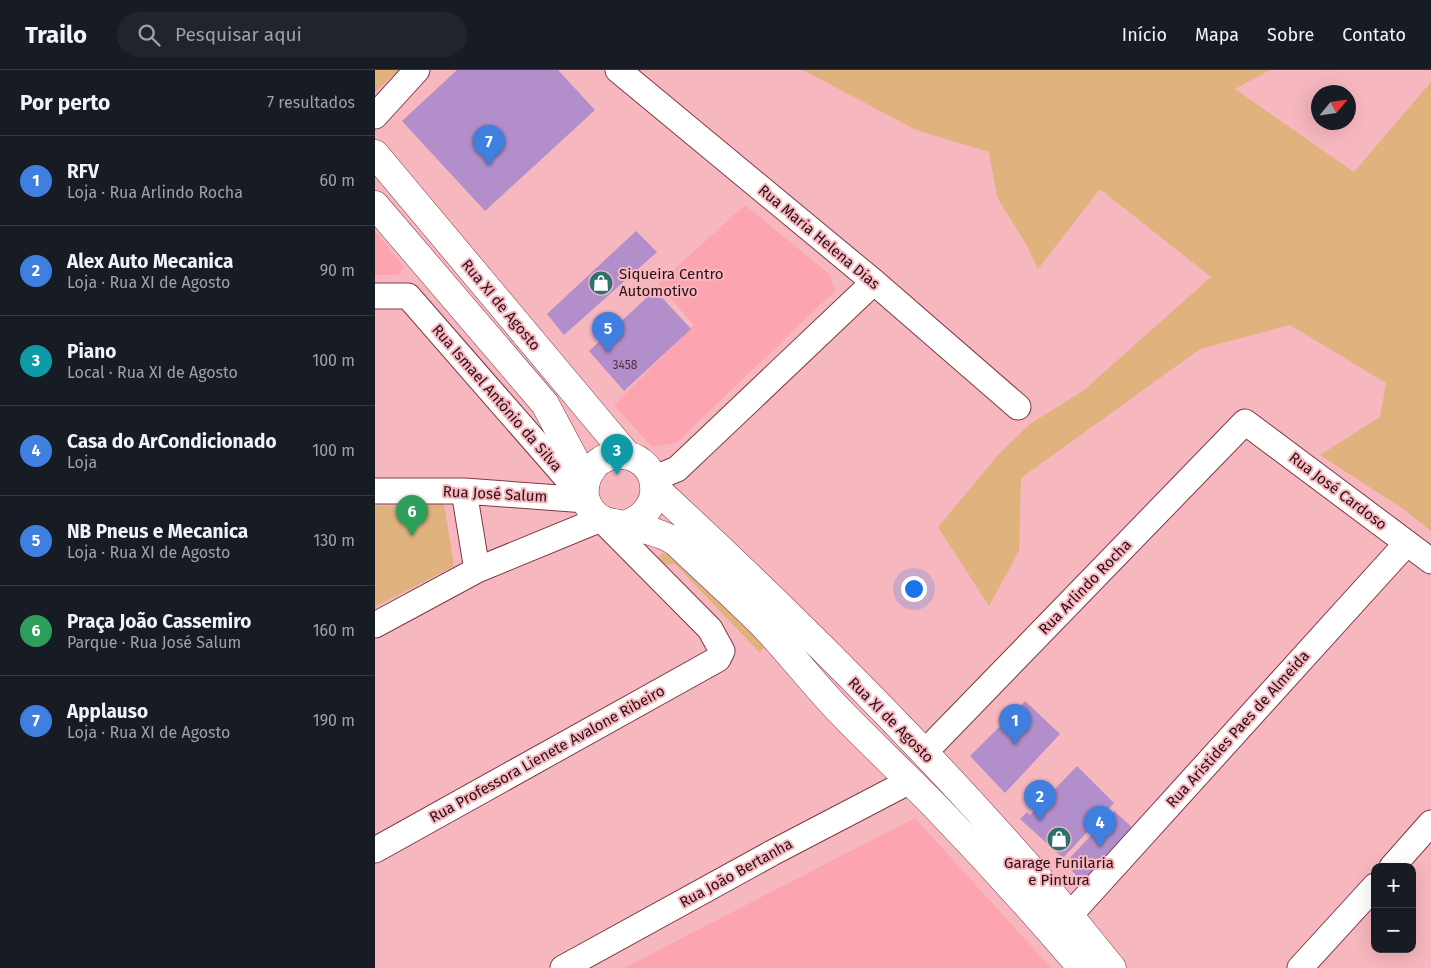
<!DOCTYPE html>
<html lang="pt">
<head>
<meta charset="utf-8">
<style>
	body { margin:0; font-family:"Fira Sans",sans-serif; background:#20242c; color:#f1f3f6 }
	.controls { position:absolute; right:15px; bottom:15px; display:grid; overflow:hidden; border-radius:10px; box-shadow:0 5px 20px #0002 }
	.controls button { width:45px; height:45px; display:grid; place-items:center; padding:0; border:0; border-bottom:1px solid #363941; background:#171b24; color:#f1f3f6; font:25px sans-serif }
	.compass { position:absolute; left:936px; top:15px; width:45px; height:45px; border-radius:50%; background:#171b24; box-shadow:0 5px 20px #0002; rotate:61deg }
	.you { position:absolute; left:538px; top:518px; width:18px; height:18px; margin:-12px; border:4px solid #fff; border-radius:50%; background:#1a73e8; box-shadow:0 0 0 8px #1a73e833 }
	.badge { display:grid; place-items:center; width:32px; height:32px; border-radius:50%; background:#2563eb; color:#fff; font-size:16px; font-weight:700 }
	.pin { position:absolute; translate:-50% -41px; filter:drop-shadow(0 1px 2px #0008) }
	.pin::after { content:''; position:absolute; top:26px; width:18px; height:15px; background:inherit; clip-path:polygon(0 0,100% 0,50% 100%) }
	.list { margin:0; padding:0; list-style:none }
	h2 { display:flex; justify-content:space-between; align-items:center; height:65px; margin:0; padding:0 20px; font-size:21px }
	h2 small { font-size:16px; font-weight:400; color:#9ea1a6 }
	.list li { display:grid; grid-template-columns:32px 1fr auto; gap:15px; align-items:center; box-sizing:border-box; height:90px; padding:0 20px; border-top:1px solid #363941 }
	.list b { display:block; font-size:19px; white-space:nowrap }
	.list p { margin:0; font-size:16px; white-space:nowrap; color:#9ea1a6 }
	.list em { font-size:16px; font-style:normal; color:#9ea1a6 }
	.icon { flex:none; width:28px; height:28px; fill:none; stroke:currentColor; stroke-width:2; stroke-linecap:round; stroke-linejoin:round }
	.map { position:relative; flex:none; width:1056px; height:898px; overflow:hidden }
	header { display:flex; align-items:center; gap:30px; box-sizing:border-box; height:70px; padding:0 25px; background:#171b24; border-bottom:1px solid #363941 }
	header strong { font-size:24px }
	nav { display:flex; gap:28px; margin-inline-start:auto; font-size:18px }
	.search { width:350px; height:45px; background:#20242c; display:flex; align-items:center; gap:12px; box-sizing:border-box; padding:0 18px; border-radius:28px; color:#9ea1a6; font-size:19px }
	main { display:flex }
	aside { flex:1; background:#171b24 }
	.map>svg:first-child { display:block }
	.built { fill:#fca5b1 }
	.green { fill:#dfb27e }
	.building { fill:#b28fcb }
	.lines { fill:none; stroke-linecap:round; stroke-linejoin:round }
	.street-casing { stroke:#7e3a46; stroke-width:27 }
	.primary-casing { stroke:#7e3a46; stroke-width:29 }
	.street { stroke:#fff; stroke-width:25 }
	.primary { stroke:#fff; stroke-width:28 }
	.labels { text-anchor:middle; stroke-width:4; stroke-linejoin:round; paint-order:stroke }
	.number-label { font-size:12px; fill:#4d2f42 }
	.street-label { font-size:15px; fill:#2b0f14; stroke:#f7b7bf }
	.poi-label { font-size:15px; fill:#2b0f14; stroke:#f7b7bf; text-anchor:start }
</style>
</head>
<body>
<header>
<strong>Trailo</strong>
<div class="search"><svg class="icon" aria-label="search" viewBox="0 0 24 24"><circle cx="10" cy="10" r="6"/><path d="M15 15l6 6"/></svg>Pesquisar aqui</div>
<nav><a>Início</a><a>Mapa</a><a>Sobre</a><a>Contato</a></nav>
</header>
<main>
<aside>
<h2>Por perto<small>7 resultados</small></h2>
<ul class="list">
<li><span class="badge" style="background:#3f7fe0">1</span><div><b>RFV</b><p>Loja · Rua Arlindo Rocha</p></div><em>60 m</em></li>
<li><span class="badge" style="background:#3f7fe0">2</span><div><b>Alex Auto Mecanica</b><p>Loja · Rua XI de Agosto</p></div><em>90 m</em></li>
<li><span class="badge" style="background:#0f9aa8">3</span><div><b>Piano</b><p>Local · Rua XI de Agosto</p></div><em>100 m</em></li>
<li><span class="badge" style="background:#3f7fe0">4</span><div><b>Casa do ArCondicionado</b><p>Loja</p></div><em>100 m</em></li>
<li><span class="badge" style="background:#3f7fe0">5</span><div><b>NB Pneus e Mecanica</b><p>Loja · Rua XI de Agosto</p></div><em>130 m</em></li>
<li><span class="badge" style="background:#2e9e5b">6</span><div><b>Praça João Cassemiro</b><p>Parque · Rua José Salum</p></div><em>160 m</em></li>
<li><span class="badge" style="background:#3f7fe0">7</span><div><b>Applauso</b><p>Loja · Rua XI de Agosto</p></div><em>190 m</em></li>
</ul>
</aside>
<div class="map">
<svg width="1056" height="898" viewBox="0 0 1056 898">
	<rect width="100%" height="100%" fill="#f7b7bf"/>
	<path class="built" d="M370 135 454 204 460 221 301 373 277 377 239 335 319 255 283 214Z
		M0 161 29 197 23 205H0Z
		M540 748 676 898H249Z"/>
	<path class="green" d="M0 0H24L0 22Z
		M428 0H895L860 19 979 102 1056 12V461L1027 438 945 385 1005 347 1011 313 915 255 825 279 646 408 644 481 614 536 563 457 624 384 655 354 708 321 836 207 725 119 663 199 651 174 622 127 614 82 541 60Z
		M69 434 79 496 0 537V436Z
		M288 483 302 485 390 575 385 583 300 494 289 495 282 488Z"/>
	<path class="building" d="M82 0H183L220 40 110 141 27 51Z
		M261 161 282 182 189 265 172 244Z
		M280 220 316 259 249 321 214 281Z
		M650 631 685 664 630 723 595 686Z
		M702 696 739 733 688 788 645 749 652 742 655 745Z
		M739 741 761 761 710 815 690 793Z"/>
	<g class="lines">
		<defs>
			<path id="street" d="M243 0 499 212 643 337
				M0 46 42 0
				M0 226H33L211 430
				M278 409 302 399 499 212
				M0 421H89L211 430
				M89 421 102 500
				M0 555 102 500 226 449 335 559 347 581 343 589 0 780
				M550 682 870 352 1056 491
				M1017 797 1056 753
				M694 846 1032 473
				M188 898 397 783 535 711
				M925 898 1000 816"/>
			<path id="primary" d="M0 84 252 385
				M0 135 170 334 211 411
				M279 417C409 537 536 663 653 796 682 829 709 864 737 898
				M249 455C297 440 283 382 242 385 215 387 201 419 216 440 226 453 237 452 250 455 265 458 292 464 303 474 333 503 365 531 394 561 415 584 435 609 457 633 491 669 527 702 561 737 611 789 660 843 707 898"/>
		</defs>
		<use href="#street" class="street-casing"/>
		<use href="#primary" class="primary-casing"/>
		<use href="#street" class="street"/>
		<use href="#primary" class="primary"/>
	</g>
	<defs>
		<symbol id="shop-disc" viewBox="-11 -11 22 22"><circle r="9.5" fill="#29726f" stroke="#f7b7bf"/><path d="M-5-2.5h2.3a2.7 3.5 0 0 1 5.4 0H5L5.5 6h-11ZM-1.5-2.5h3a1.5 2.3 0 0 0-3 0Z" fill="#fff"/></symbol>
	</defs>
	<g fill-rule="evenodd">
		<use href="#shop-disc" x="212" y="199" width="28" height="28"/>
		<use href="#shop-disc" x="670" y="755" width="28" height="28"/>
	</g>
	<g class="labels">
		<g class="number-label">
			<text x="250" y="299">3458</text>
		</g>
		<g class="street-label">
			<text transform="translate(444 167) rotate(40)" y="5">Rua Maria Helena Dias</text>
			<text transform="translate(126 235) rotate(50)" y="5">Rua XI de Agosto</text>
			<text transform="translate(122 328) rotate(49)" y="5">Rua Ismael Antônio da Silva</text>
			<text transform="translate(963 421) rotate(37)" y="5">Rua José Cardoso</text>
			<text transform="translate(120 424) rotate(3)" y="5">Rua José Salum</text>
			<text transform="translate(710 517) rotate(-46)" y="5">Rua Arlindo Rocha</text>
			<text transform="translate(516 650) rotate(45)" y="5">Rua XI de Agosto</text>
			<text transform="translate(863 659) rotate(-48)" y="5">Rua Aristides Paes de Almeida</text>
			<text transform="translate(172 684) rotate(-29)" y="5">Rua Professora Lienete Avalone Ribeiro</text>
			<text transform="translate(361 803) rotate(-29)" y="5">Rua João Bertanha</text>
		</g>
		<g class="poi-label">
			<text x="244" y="209">Siqueira Centro<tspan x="244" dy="17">Automotivo</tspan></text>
			<text x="684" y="798" text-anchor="middle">Garage Funilaria<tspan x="684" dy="17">e Pintura</tspan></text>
		</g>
	</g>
</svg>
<div class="controls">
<button>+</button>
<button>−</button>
</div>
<svg class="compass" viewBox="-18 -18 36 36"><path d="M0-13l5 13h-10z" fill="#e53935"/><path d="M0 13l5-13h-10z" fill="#9ea1a6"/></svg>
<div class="you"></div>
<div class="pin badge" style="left:640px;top:675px;background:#3f7fe0">1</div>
<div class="pin badge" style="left:665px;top:751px;background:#3f7fe0">2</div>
<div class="pin badge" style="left:242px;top:405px;background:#0f9aa8">3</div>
<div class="pin badge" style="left:725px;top:777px;background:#3f7fe0">4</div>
<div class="pin badge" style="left:233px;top:283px;background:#3f7fe0">5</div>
<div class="pin badge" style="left:37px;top:466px;background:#2e9e5b">6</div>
<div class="pin badge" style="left:114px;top:96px;background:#3f7fe0">7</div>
</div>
</main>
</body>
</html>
